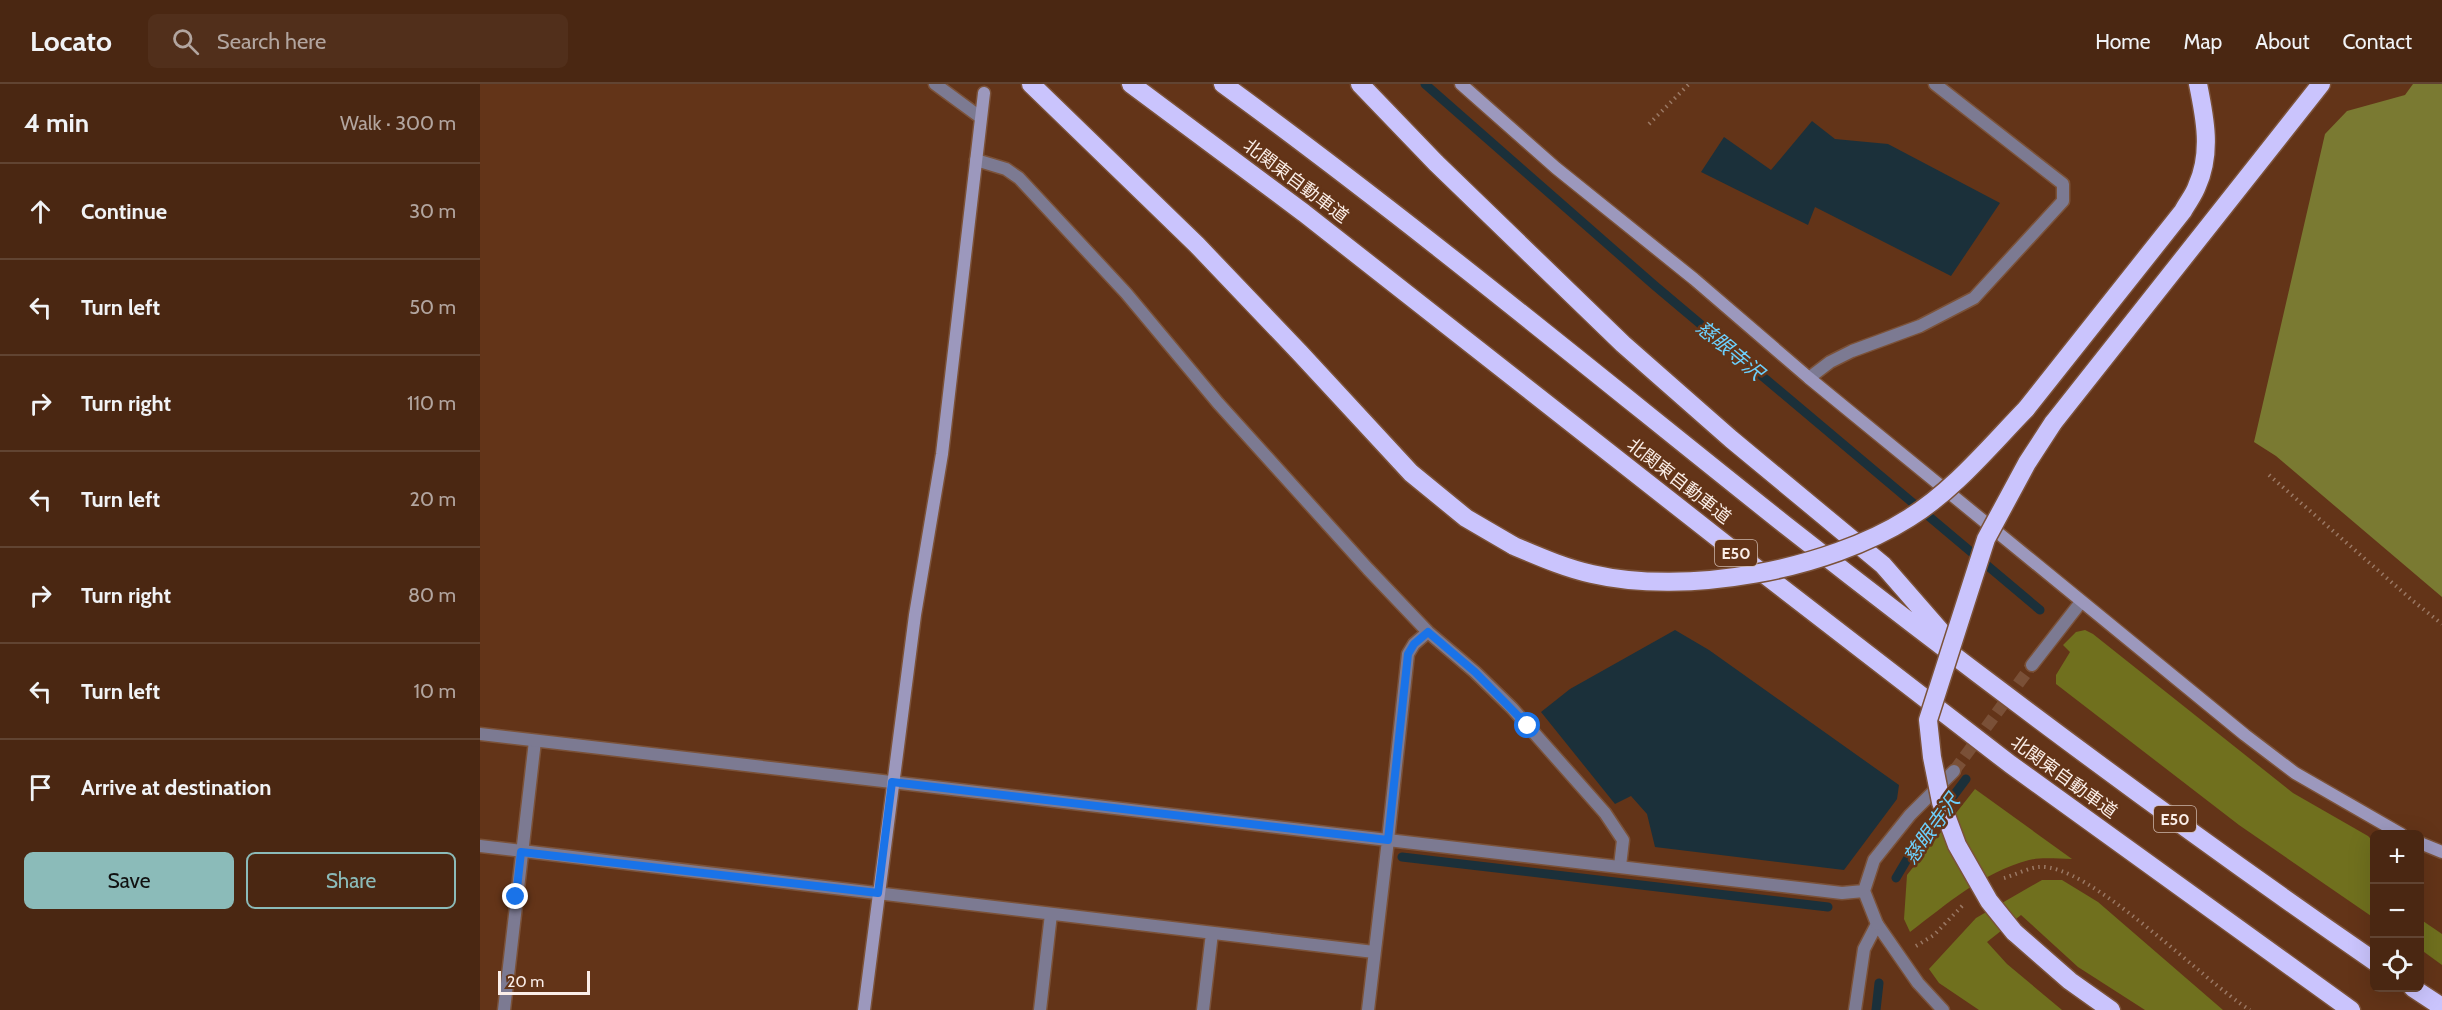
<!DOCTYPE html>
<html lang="en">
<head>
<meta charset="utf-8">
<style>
	body { margin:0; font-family:Cabin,"Noto Sans JP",sans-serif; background:#512f1b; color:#f1f3f6 }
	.controls { position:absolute; right:18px; bottom:18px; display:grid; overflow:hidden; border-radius:9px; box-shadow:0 6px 24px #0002 }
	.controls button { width:54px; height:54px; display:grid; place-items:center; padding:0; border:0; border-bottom:2px solid #614432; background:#4a2712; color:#f1f3f6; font:30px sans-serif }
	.scale { position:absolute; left:18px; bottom:15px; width:92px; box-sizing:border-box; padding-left:6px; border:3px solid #fbeee8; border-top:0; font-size:16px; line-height:21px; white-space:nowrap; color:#fbeee8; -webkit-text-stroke:4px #633418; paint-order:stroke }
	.stop { position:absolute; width:18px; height:18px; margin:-14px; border:4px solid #1a73e8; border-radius:50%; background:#fff }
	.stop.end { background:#1a73e8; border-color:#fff; box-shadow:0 2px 6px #0008 }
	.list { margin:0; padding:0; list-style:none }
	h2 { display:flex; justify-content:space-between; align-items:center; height:78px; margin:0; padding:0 24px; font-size:26px }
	h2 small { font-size:20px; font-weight:400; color:#b2a59f }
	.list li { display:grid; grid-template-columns:39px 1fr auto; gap:18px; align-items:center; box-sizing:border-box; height:96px; padding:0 24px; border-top:2px solid #614432 }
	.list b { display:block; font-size:22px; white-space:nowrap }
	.list em { font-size:20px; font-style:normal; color:#b2a59f }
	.actions { display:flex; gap:12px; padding:18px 24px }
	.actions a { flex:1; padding:14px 0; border:2px solid #8bbbb9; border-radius:9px; text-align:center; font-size:21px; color:#8bbbb9 }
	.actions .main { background:#8bbbb9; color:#111 }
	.icon { flex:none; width:33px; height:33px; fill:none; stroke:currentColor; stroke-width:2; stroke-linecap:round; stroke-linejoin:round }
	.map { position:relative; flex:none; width:1962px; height:926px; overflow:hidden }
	header { display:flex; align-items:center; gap:36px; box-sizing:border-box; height:84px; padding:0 30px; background:#4a2712; border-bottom:2px solid #614432 }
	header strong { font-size:28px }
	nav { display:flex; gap:33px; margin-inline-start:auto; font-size:21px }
	.search { width:420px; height:54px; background:#512f1b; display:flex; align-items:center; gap:15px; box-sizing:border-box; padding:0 21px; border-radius:9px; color:#b2a59f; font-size:22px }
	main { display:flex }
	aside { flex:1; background:#4a2712 }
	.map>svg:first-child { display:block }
	.green { fill:#70701e }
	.forest { fill:#7a7a32 }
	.water { fill:#1b303a }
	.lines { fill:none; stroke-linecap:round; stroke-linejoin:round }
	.stream { stroke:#1b303a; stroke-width:9 }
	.street-tunnel { stroke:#7a5037; stroke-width:12; stroke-dasharray:12 6; stroke-linecap:butt }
	.lane-casing { stroke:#7b5239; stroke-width:15 }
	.street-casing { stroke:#7b5239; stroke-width:15 }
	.secondary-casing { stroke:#7b5239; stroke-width:15 }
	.highway-casing { stroke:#7b5239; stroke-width:21 }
	.path { stroke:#9a7864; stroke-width:4; stroke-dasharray:1.5 4.5; stroke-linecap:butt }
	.lane { stroke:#7c7a92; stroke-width:12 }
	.street { stroke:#7c7a92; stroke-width:12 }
	.secondary { stroke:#9c98bd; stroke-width:12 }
	.highway { stroke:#cac4fd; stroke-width:18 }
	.highway-bridge-casing { stroke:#7b5239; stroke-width:21; stroke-linecap:butt }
	.highway-bridge { stroke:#cac4fd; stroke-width:18 }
	.route { stroke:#1a73e8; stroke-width:8 }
	.labels { text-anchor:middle; stroke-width:5; stroke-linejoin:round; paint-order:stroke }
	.shield { fill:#633418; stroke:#cdb6aa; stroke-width:1.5 }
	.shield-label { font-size:16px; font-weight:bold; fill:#fbeee8 }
	.street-label { font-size:18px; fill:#fbeee8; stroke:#633418 }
	.water-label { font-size:20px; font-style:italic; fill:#6cd0fd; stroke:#633418 }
</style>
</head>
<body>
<header>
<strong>Locato</strong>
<div class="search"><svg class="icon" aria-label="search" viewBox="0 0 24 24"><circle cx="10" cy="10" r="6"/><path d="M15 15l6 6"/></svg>Search here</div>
<nav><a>Home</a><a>Map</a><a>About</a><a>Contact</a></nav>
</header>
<main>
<aside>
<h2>4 min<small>Walk · 300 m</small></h2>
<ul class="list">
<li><svg class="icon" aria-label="ahead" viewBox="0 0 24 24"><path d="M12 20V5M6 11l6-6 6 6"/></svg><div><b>Continue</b></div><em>30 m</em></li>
<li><svg class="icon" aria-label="left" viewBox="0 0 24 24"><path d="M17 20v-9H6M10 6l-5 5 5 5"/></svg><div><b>Turn left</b></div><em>50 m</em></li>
<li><svg class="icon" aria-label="right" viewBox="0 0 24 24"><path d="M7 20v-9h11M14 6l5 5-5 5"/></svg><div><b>Turn right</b></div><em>110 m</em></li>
<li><svg class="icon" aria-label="left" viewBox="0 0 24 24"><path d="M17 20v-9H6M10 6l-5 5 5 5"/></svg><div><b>Turn left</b></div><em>20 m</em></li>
<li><svg class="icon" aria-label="right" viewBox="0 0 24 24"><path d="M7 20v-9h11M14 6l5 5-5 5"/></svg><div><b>Turn right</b></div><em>80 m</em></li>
<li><svg class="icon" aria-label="left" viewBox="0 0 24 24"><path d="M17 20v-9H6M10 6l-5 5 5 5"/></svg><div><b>Turn left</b></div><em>10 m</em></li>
<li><svg class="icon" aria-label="arrive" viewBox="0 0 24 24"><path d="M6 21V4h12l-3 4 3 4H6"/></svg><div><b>Arrive at destination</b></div></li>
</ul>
<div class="actions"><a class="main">Save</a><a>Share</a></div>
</aside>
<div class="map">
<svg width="1962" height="926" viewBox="0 0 1962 926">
	<rect width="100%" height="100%" fill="#633418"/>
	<path class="green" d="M1605 546 1613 550 1813 709 1888 752 1894 758V834L1759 741 1576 600V591L1590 568 1583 561 1596 548Z
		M1495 705 1592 775C1578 775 1562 773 1549 776 1503 788 1467 820 1430 848L1424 835 1427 791Z
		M1562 796H1582L1618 818 1743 926H1665L1598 883 1541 831 1507 858 1527 880 1582 926H1499L1459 899 1449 885 1496 834Z
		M1940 835 1962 850V881L1940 865Z"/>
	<path class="forest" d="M1933 0H1962V513L1796 372 1774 358 1845 50 1867 27 1925 11Z"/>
	<path class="water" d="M1332 37 1355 55 1408 60 1520 119 1471 192 1335 123 1328 141 1221 88 1244 53 1291 86Z
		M1195 546 1229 566 1419 701 1417 715 1364 786 1175 763 1167 730 1151 712 1135 720 1061 628 1090 605Z"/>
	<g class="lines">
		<path class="stream" d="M945 0 1174 201 1560 526
			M922 773 1348 823
			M1416 794 1432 767 1486 695
			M1396 926 1399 899"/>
		<path class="street-tunnel" d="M1474 687 1552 581"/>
		<defs>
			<path id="lane" d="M455 0 500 33
				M496 76 526 85 539 94 646 209 738 319 888 485 948 548 995 588 1032 624 1125 729 1143 756 1140 782
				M1329 294 1350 278 1372 267 1440 242 1494 214 1583 117V100L1455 0
				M908 756 928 570 934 560 948 548
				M24 926 55 657
				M1375 926 1384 865 1397 840 1438 899 1463 926"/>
			<path id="street" d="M1552 581 1601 518
				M0 650 1362 809 1384 807
				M0 762 894 868
				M1397 840 1384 807 1394 776 1430 731 1474 687
				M560 926 571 830
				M723 926 732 849
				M888 926 908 756"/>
			<path id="secondary" d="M981 0 1076 84 1214 195 1329 294 1765 651 1815 689 1921 750
				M1940 759 1962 768
				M384 926 435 531 462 370 504 9"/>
			<path id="highway" d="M551 0 717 161 820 269 931 389 986 434 1034 462
				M651 0 824 129 1258 470 1530 680 1871 926
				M743 0C935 140 1118 292 1304 440 1496 591 1693 738 1894 877
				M880 0 956 79 1143 260 1251 355 1403 481 1471 559
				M1546 325 1703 127C1707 119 1714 111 1717 102 1732 69 1725 34 1718 0
				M1573 339 1841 0
				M1534 848 1590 897 1631 926
				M1933 904 1962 923"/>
		</defs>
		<use href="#lane" class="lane-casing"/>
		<use href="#street" class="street-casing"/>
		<use href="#secondary" class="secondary-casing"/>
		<use href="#highway" class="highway-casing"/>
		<path class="path" d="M1169 40 1209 0
			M1789 391 1933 517 1962 540
			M1524 794C1535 791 1548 784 1559 783 1608 778 1724 898 1770 926
			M1436 862 1454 851 1484 820"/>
		<use href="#lane" class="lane"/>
		<use href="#street" class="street"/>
		<use href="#secondary" class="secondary"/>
		<use href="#highway" class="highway"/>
		<defs>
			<path id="highway-bridge" d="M1034 462C1060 473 1085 484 1112 490 1206 512 1347 486 1429 434 1474 406 1509 363 1546 325
				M1534 848 1509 817 1477 761 1461 718 1452 673 1448 636 1506 455 1547 379 1573 339"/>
		</defs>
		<use href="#highway-bridge" class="highway-bridge-casing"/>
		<use href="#highway-bridge" class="highway-bridge"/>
	</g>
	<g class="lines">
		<path class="route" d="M36 813 41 768 398 809 412 698 908 756 928 570 934 560 948 548 995 588 1048 642"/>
	</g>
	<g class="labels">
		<g class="shield">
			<rect x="1235" y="456" width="42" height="26" rx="4.5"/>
			<rect x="1674" y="722" width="42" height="26" rx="4.5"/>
		</g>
		<g class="shield-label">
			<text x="1256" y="475">E50</text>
			<text x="1695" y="741">E50</text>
		</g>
		<g class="street-label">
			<text transform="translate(816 97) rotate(37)" y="6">北関東自動車道</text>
			<text transform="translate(1199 397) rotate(38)" y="6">北関東自動車道</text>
			<text transform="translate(1584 693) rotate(36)" y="6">北関東自動車道</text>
		</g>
		<g class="water-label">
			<text transform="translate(1250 266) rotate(40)" y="7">慈眼寺沢</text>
			<text transform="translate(1451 745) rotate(-54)" y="7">慈眼寺沢</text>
		</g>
	</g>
</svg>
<div class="controls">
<button>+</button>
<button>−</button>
<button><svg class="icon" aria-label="locate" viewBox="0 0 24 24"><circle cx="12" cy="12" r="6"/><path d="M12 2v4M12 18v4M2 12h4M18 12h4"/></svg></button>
</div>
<div class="scale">20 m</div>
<div class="stop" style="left:1048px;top:642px"></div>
<div class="stop end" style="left:36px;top:813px"></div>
</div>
</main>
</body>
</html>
